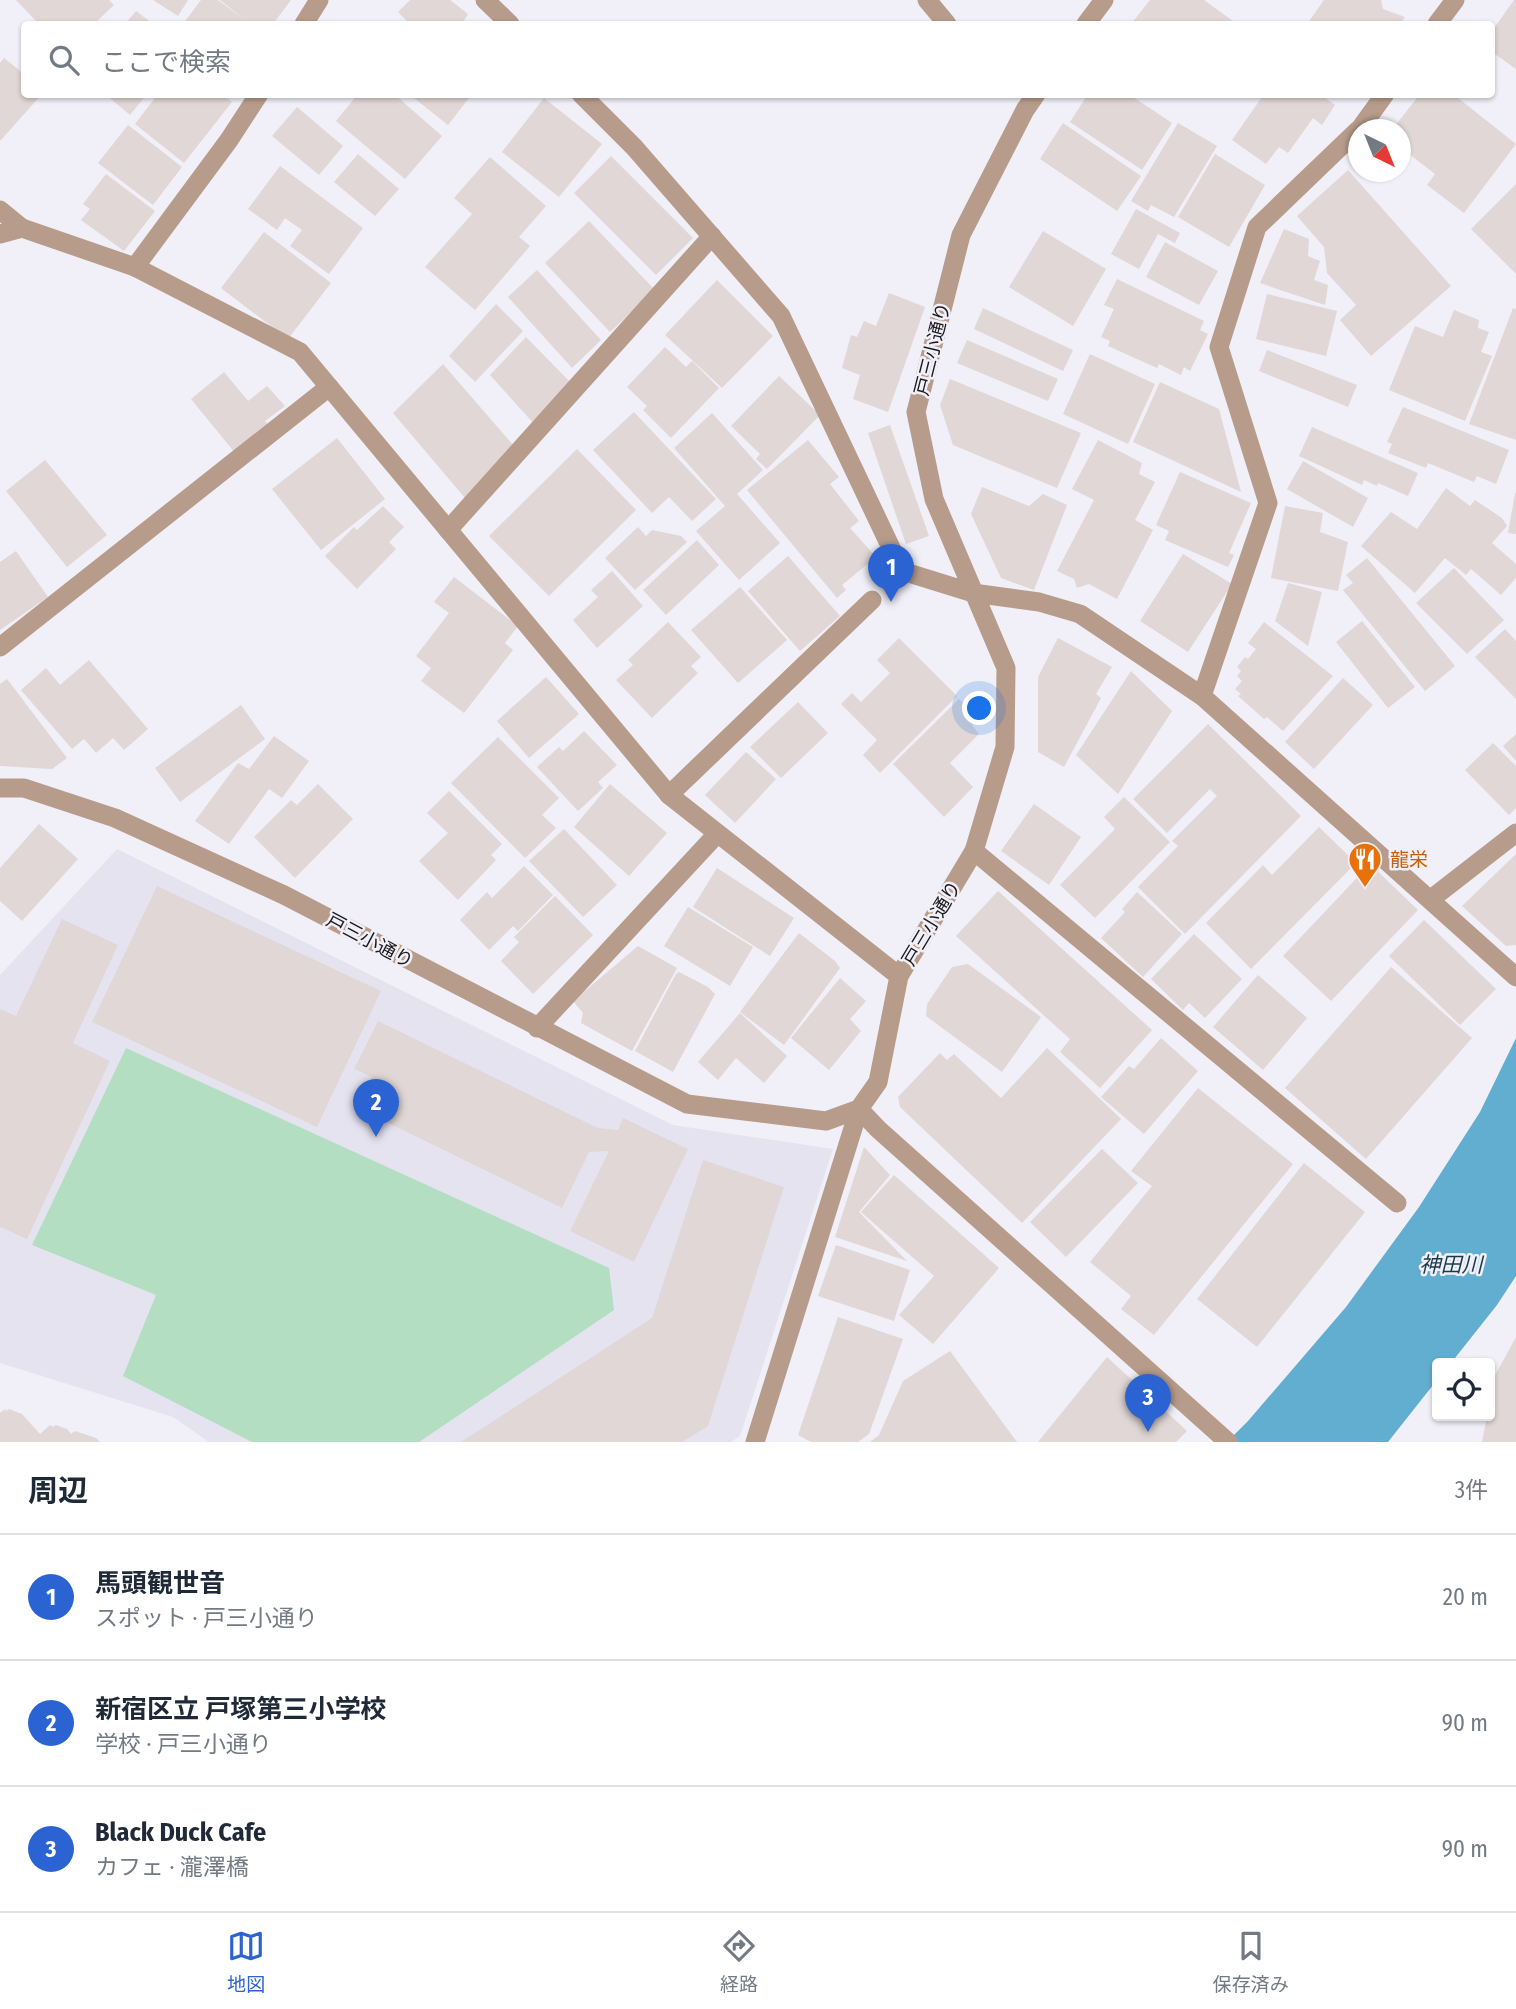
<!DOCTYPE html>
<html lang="ja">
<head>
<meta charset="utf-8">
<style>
	body { margin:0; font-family:"Fira Sans Condensed","Noto Sans JP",sans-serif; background:#f2f2f3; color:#1f2937 }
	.controls { position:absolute; right:21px; bottom:21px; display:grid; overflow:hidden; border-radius:7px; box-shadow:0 2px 5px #0004 }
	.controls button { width:63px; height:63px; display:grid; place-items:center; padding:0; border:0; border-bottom:2px solid #e0e1e3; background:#fff; color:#1f2937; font:35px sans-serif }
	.compass { position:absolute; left:1348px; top:119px; width:63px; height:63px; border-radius:50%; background:#fff; box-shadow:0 2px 5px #0004; rotate:137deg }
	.you { position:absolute; left:980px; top:709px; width:24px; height:24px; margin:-18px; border:5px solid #fff; border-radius:50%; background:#1a73e8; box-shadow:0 0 0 10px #1a73e833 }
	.badge { display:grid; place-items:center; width:46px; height:46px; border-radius:50%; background:#2b64d2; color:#fff; font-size:23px; font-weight:700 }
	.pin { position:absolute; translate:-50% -58px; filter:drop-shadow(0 2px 4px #0008) }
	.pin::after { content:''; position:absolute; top:37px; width:24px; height:21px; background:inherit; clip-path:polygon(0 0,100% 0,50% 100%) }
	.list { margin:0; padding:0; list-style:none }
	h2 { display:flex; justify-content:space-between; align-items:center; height:91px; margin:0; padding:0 28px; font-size:30px }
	h2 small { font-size:23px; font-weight:400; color:#747a83 }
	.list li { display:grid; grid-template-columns:46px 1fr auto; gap:21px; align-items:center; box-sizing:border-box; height:126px; padding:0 28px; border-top:2px solid #e0e1e3 }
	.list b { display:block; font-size:26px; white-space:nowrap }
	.list p { margin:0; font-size:23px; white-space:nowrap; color:#747a83 }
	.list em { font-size:23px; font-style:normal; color:#747a83 }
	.icon { flex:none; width:38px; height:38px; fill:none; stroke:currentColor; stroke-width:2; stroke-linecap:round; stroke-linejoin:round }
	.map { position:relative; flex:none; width:1516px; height:1442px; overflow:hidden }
	.search { position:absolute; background:#fff; box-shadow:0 2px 5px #0004; left:21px; right:21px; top:21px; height:77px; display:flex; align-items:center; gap:18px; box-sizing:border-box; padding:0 24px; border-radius:7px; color:#747a83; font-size:26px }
	.sheet { height:469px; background:#fff }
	nav { display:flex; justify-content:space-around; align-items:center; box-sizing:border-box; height:98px; border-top:2px solid #e0e1e3; background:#fff; font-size:19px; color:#747a83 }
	nav a { display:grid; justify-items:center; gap:4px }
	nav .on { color:#2b64d2 }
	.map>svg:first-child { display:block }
	.built { fill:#e6e3f1 }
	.grass { fill:#b3dec1 }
	.water { fill:#62aed0 }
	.building { fill:#e0d7d6 }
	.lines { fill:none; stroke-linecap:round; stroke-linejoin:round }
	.service { stroke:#b79c8b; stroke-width:19 }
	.minor { stroke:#b79c8b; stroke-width:19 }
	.labels { text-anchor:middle; stroke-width:5; stroke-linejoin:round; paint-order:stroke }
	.street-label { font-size:19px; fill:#1a1a1c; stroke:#f1eff7 }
	.food-label { font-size:19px; fill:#c56008; stroke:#f1eff7; text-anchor:start }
	.water-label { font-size:21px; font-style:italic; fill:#173a49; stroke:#f1eff7 }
</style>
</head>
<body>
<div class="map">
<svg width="1516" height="1442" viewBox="0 0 1516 1442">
	<rect width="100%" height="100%" fill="#f1eff7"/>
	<path class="built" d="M117 849 673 1125 833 1149 740 1436 731 1442H209L173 1417 0 1363V975Z"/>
	<path class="grass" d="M126 1048 609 1268 614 1310 419 1442H252L123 1376 156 1295 32 1245Z"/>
	<path class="water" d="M1516 1038V1276L1497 1305 1451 1363H1437V1380L1388 1442H1227L1248 1421 1346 1307 1419 1207 1480 1112Z"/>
	<path class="building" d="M16 0H109L114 5 94 24H39Z
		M153 0H188L178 16Z
		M201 0H218L245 20 220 0H291L273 24H183Z
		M410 0H450L468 14 462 24H410L398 12Z
		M1150 0H1204L1237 24H1131Z
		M1324 0H1381L1383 9 1405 17 1400 24H1307Z
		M1514 0H1516V69L1492 52V31Z
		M136 11 153 24H125Z
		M4 58 24 74V94H42L0 141V63Z
		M105 94H147L130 115Z
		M158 94H222L232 102 184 163 135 124Z
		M358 94H394L442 136 405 179 336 121Z
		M409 94H472L448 125Z
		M1088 94H1134L1133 97 1172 123 1142 170 1070 122Z
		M1264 94H1320L1335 105 1322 125 1313 118 1288 153 1279 147 1266 164 1232 140Z
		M1420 94H1453L1516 144 1464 213 1427 185 1435 174 1400 147V130H1392Z
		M544 98 602 144 559 197 502 152Z
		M297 107 343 146 319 175 272 136Z
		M1063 123 1141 176 1117 211 1040 159Z
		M1178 123 1217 146 1174 217 1151 205 1148 211 1131 201Z
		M128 125 182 167 153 205 98 163Z
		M358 154 399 189 375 216 334 182Z
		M1215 154 1265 185 1229 247 1178 217Z
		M611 156 693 238 656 275 574 193Z
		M490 157 546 206 519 237 530 246 475 310 425 267 472 214 454 198Z
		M280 166 363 228 329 274 290 246 302 230 285 218 277 230 248 209Z
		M1348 170 1451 286 1371 356 1340 320 1356 305 1327 273 1324 247 1297 216Z
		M106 174 155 211 124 251 81 220 90 209 83 204Z
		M1516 184V274L1471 229Z
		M1136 209 1180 233 1175 243 1158 234 1139 269 1111 254Z
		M589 221 655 290 610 332 545 263Z
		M1284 229 1309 239 1308 256 1320 261 1314 280 1328 285 1325 305 1260 283Z
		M1043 231 1106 269 1073 326 1009 287Z
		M264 232 331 283 288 339 221 288Z
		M1165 242 1218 271 1199 305 1146 277Z
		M537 270 601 340 572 368 508 297Z
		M1117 279 1204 321 1200 330 1208 334 1190 371 1184 367 1181 375 1159 364 1157 368 1108 346 1110 341 1101 337 1114 309 1104 305Z
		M717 280 773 336 722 388 665 335Z
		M889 293 925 307 888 412 853 399 860 375 842 368 851 335 857 337 864 321 876 326Z
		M1267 294 1337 311 1326 356 1256 339Z
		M496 304 523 331 475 382 449 356Z
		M983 308 1073 350 1063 371 974 329Z
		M1513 308 1516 309V440L1469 424Z
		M1454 310 1479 320 1478 328 1489 332 1481 352 1492 356 1465 421 1389 390 1415 326 1443 337Z
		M526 337 572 384 536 426 490 375Z
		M967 340 1058 379 1048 401 957 363Z
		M665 347 686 367 692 361 719 388 671 438 643 410 647 406 627 387Z
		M1267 350 1357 385 1348 407 1259 371Z
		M1090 354 1155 384 1128 444 1063 414Z
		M443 364 514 446 465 498 393 413Z
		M224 372 248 401 267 386 285 406 265 421 269 425 235 453 191 399Z
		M779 376 820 415 767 469 756 459 760 454 731 426Z
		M950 379 1081 433 1057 488 953 445 940 405Z
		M1160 382 1219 409 1241 492 1133 442Z
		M1403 407 1509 450 1496 484 1477 476 1474 482 1428 463 1426 468 1388 453 1392 444 1387 442Z
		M634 412 716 499 692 521 669 497 652 513 593 450Z
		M712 413 763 470 737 494 780 543 739 580 696 531 725 506 674 448Z
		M890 425 929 536 906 544 868 433Z
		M1312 427 1418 473 1408 496 1378 483 1377 486 1364 480 1362 485 1299 456Z
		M337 438 385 499 321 550 272 489Z
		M808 440 839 477 830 484 859 521 850 528 876 557 842 585 846 590 837 598 747 490Z
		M1098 440 1142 463 1139 474 1155 482 1135 520 1153 530 1117 599 1089 584 1077 588 1074 579 1057 571 1094 500 1072 489Z
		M577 449 636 510 549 596 489 536Z
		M45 460 107 535 67 567 6 491Z
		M1303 461 1368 498 1353 527 1287 489Z
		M1180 472 1251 503 1229 553 1234 555 1228 567 1165 540 1169 531 1156 525Z
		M982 487 1029 506 1043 494 1067 505 1034 590 1001 578 971 514Z
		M1446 488 1470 506 1475 500 1502 518 1507 526 1492 543 1516 564V578L1501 595 1471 569 1466 575 1445 558 1415 593 1361 546 1391 512 1417 529Z
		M1515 493H1516V534L1508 533Z
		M383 506 404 527 389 542 396 549 357 589 325 556 354 527 357 530Z
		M1285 506 1323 513 1320 532 1348 542 1338 591 1271 578Z
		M638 527 646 536 652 530 681 536 687 542 635 590 605 558Z
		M697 540 719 565 666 615 643 590Z
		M16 551 48 597 0 630V562Z
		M1183 554 1232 584 1188 652 1140 621Z
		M788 556 840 616 800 651 748 591Z
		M1367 558 1455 666 1425 691 1343 590 1353 583 1346 575Z
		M1454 568 1504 620 1467 654 1416 603Z
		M612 571 643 606 597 648 573 620 598 597 591 590Z
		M454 577 518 626 505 643 513 650 464 713 421 681 431 668 416 656 449 613 434 602Z
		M1288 583 1322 592 1308 646 1275 621Z
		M740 587 787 640 738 683 691 630Z
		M1362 621 1415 687 1388 708 1336 642Z
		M668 622 701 657 691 666 698 673 652 718 616 680 633 665 628 660Z
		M1264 622 1333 676 1283 731 1267 717 1264 719 1238 696 1241 694 1235 689 1242 681 1237 676 1241 671 1237 667 1245 657 1248 659 1256 649 1248 643Z
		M1505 629 1516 641V699L1475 657Z
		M899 638 957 696 880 773 863 755 877 740 841 704 852 693 861 702 890 673 877 660Z
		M1058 638 1112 667 1096 694 1101 698 1064 767 1038 752V677Z
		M89 660 148 729 124 750 113 738 96 753 84 739 72 749 21 690 46 668 60 685Z
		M1131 671 1172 711 1118 794 1076 755Z
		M546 677 579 714 529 758 497 721Z
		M1343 678 1373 705 1314 769 1285 742Z
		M7 679 67 758 52 769 0 766V684Z
		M959 699 978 718 972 725 979 734 950 763 973 787 944 817 893 764Z
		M798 702 828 733 781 778 750 747Z
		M241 705 265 739 180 802 155 768Z
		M1208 724 1301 816 1185 934 1138 887 1178 846 1172 841 1217 796 1210 789 1167 833 1133 799Z
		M584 731 617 765 598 782 603 788 578 811 537 767 559 747 563 751Z
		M1516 734V761L1503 746Z
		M274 736 309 761 282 798 269 789 229 844 195 821 238 763 249 769Z
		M498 737 559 798 542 815 556 828 525 858 451 783Z
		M1493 743 1516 766V808L1509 815 1465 770Z
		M746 752 776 779 735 823 705 795Z
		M318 784 353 819 295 878 254 837 291 800 297 805Z
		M610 784 667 833 629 876 574 827Z
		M449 791 502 844 491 855 496 860 458 900 419 861 448 833 427 813Z
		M1124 797 1170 842 1095 918 1060 885 1115 829 1104 817Z
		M1034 804 1081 837 1049 885 1001 851Z
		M39 824 78 859 22 921 0 901V868Z
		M1319 827 1356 863 1251 969 1206 923 1263 865 1272 875Z
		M564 829 617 885 583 917 529 861Z
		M1516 854V945L1506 946 1462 906Z
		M1370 864 1418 910 1331 1001 1283 956Z
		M524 866 553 895 518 931 513 926 489 950 460 920 487 892 492 898Z
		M717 868 794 918 770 956 693 907Z
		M157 886 381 991 317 1127 92 1022Z
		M998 891 1152 1030 1100 1088 1060 1052 1070 1039 956 936Z
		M1137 892 1182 934 1143 977 1101 938 1125 912 1122 909Z
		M555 896 593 935 533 994 501 961 519 942 514 937Z
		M688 907 753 947 730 986 664 946Z
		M62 919 118 945 73 1043 110 1061 27 1239 0 1227V1009L16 1016Z
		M1424 920 1496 989 1460 1025 1389 956Z
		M799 933 835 961 840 968 784 1045 740 1012Z
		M1194 934 1242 979 1205 1018 1189 1003 1183 1010 1151 979Z
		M638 946 677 968 632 1051 581 1023 583 1013 573 1001Z
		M968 964 1041 1017 1002 1072 926 1016 927 1004 952 967Z
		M1391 967 1472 1038 1366 1159 1285 1088Z
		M679 972 708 987 715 994 673 1072 635 1051 676 974Z
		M1258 975 1307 1018 1263 1070 1213 1027Z
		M840 978 866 1001 850 1019 861 1031 829 1070 791 1038Z
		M740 1013 787 1056 764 1083 736 1058 718 1080 698 1062Z
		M378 1021 598 1128 618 1130 623 1118 688 1149 634 1262 570 1231 609 1151 589 1152 562 1208 356 1107 372 1077 354 1069Z
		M1161 1038 1198 1071 1144 1134 1101 1097 1129 1066 1134 1069Z
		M1047 1048 1121 1119 1022 1223 900 1107 898 1097 940 1053 947 1060 954 1054 1001 1098Z
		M1198 1088 1293 1164 1154 1335 1121 1309 1131 1296 1090 1262 1152 1186 1131 1171Z
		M864 1147 890 1175 859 1212 907 1261 835 1237Z
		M1102 1149 1138 1183 1066 1257 1030 1222Z
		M703 1160 784 1187 708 1426 682 1442H461L652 1318Z
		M1304 1163 1365 1212 1257 1347 1197 1299Z
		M894 1175 999 1268 933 1344 899 1315 934 1276 861 1212Z
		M836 1245 910 1270 894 1321 818 1296Z
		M838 1317 903 1339 869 1434 858 1442H811L798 1435Z
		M1516 1337V1442H1482L1487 1416H1490L1493 1379Z
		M950 1351 1017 1442H870L879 1435 903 1381Z
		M1107 1357 1187 1431 1176 1442H1038Z
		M5 1409 6 1411 9 1409 22 1414 40 1434 50 1425 53 1427 56 1425 67 1429 71 1434 75 1431 96 1438 100 1442H0V1413Z"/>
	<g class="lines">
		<path class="service" d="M304 24 319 0
			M1437 24 1455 0
			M1359 130 1385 94
			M0 210 22 228
			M0 234 22 228
			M135 267 229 140 259 94
			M448 530 712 236
			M0 647 329 387
			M1202 696 1268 503 1219 347 1257 227 1358 130
			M669 795 872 600
			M974 851 1397 1203
			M1431 899 1516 833
			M537 1028 716 835
			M755 1442 859 1109"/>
		<path class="minor" d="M485 0 510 24
			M927 0 947 24
			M1086 24 1104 0
			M581 94 634 147 781 316 902 571 973 593 1039 602 1080 614 1202 696 1516 977
			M22 228 135 267 300 352 669 795 899 976
			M0 788H24L115 818 284 895 687 1104 826 1121 859 1109 878 1082 899 976 974 851 1005 747 1006 668 934 499 916 412 961 235 1025 110 1036 94
			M859 1109 878 1129 1228 1442"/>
	</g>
	<defs>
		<symbol id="restaurant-pin" viewBox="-11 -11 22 30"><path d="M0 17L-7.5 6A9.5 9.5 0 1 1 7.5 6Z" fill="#e8710a" stroke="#f1eff7"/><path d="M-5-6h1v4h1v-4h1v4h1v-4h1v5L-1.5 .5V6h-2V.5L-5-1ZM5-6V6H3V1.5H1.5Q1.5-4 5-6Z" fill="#fff"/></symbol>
	</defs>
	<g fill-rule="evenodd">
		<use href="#restaurant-pin" x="1346" y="840" width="38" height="52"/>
	</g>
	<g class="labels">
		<g class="street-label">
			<text transform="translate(932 349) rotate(-76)" y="7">戸三小通り</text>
			<text transform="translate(931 923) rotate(-59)" y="7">戸三小通り</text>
			<text transform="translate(370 940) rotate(28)" y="7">戸三小通り</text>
		</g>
		<g class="food-label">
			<text x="1390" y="866">龍栄</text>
		</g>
		<g class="water-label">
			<text x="1451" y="1272">神田川</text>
		</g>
	</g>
</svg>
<div class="controls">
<button><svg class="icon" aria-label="locate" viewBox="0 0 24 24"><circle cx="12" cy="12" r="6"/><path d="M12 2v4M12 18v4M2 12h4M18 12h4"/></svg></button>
</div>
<svg class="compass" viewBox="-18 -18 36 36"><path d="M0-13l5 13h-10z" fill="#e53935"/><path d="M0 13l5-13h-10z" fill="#747a83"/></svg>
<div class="you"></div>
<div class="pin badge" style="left:891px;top:602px">1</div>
<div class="pin badge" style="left:376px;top:1137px">2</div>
<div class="pin badge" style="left:1148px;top:1432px">3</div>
<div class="search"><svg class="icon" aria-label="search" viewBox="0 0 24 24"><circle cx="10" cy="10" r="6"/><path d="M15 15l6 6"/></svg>ここで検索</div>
</div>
<section class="sheet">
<h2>周辺<small>3件</small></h2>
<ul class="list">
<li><span class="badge">1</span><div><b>馬頭観世音</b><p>スポット · 戸三小通り</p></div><em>20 m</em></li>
<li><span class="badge">2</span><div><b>新宿区立 戸塚第三小学校</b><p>学校 · 戸三小通り</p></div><em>90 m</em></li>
<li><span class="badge">3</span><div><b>Black Duck Cafe</b><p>カフェ · 瀧澤橋</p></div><em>90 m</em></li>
</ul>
</section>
<nav>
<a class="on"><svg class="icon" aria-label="map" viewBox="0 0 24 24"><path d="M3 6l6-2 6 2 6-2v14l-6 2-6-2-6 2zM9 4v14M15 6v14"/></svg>地図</a>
<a><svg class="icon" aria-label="directions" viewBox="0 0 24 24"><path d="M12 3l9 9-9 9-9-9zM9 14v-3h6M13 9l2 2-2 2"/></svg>経路</a>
<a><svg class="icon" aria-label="saved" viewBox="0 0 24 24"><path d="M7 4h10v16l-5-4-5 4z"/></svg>保存済み</a>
</nav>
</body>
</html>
